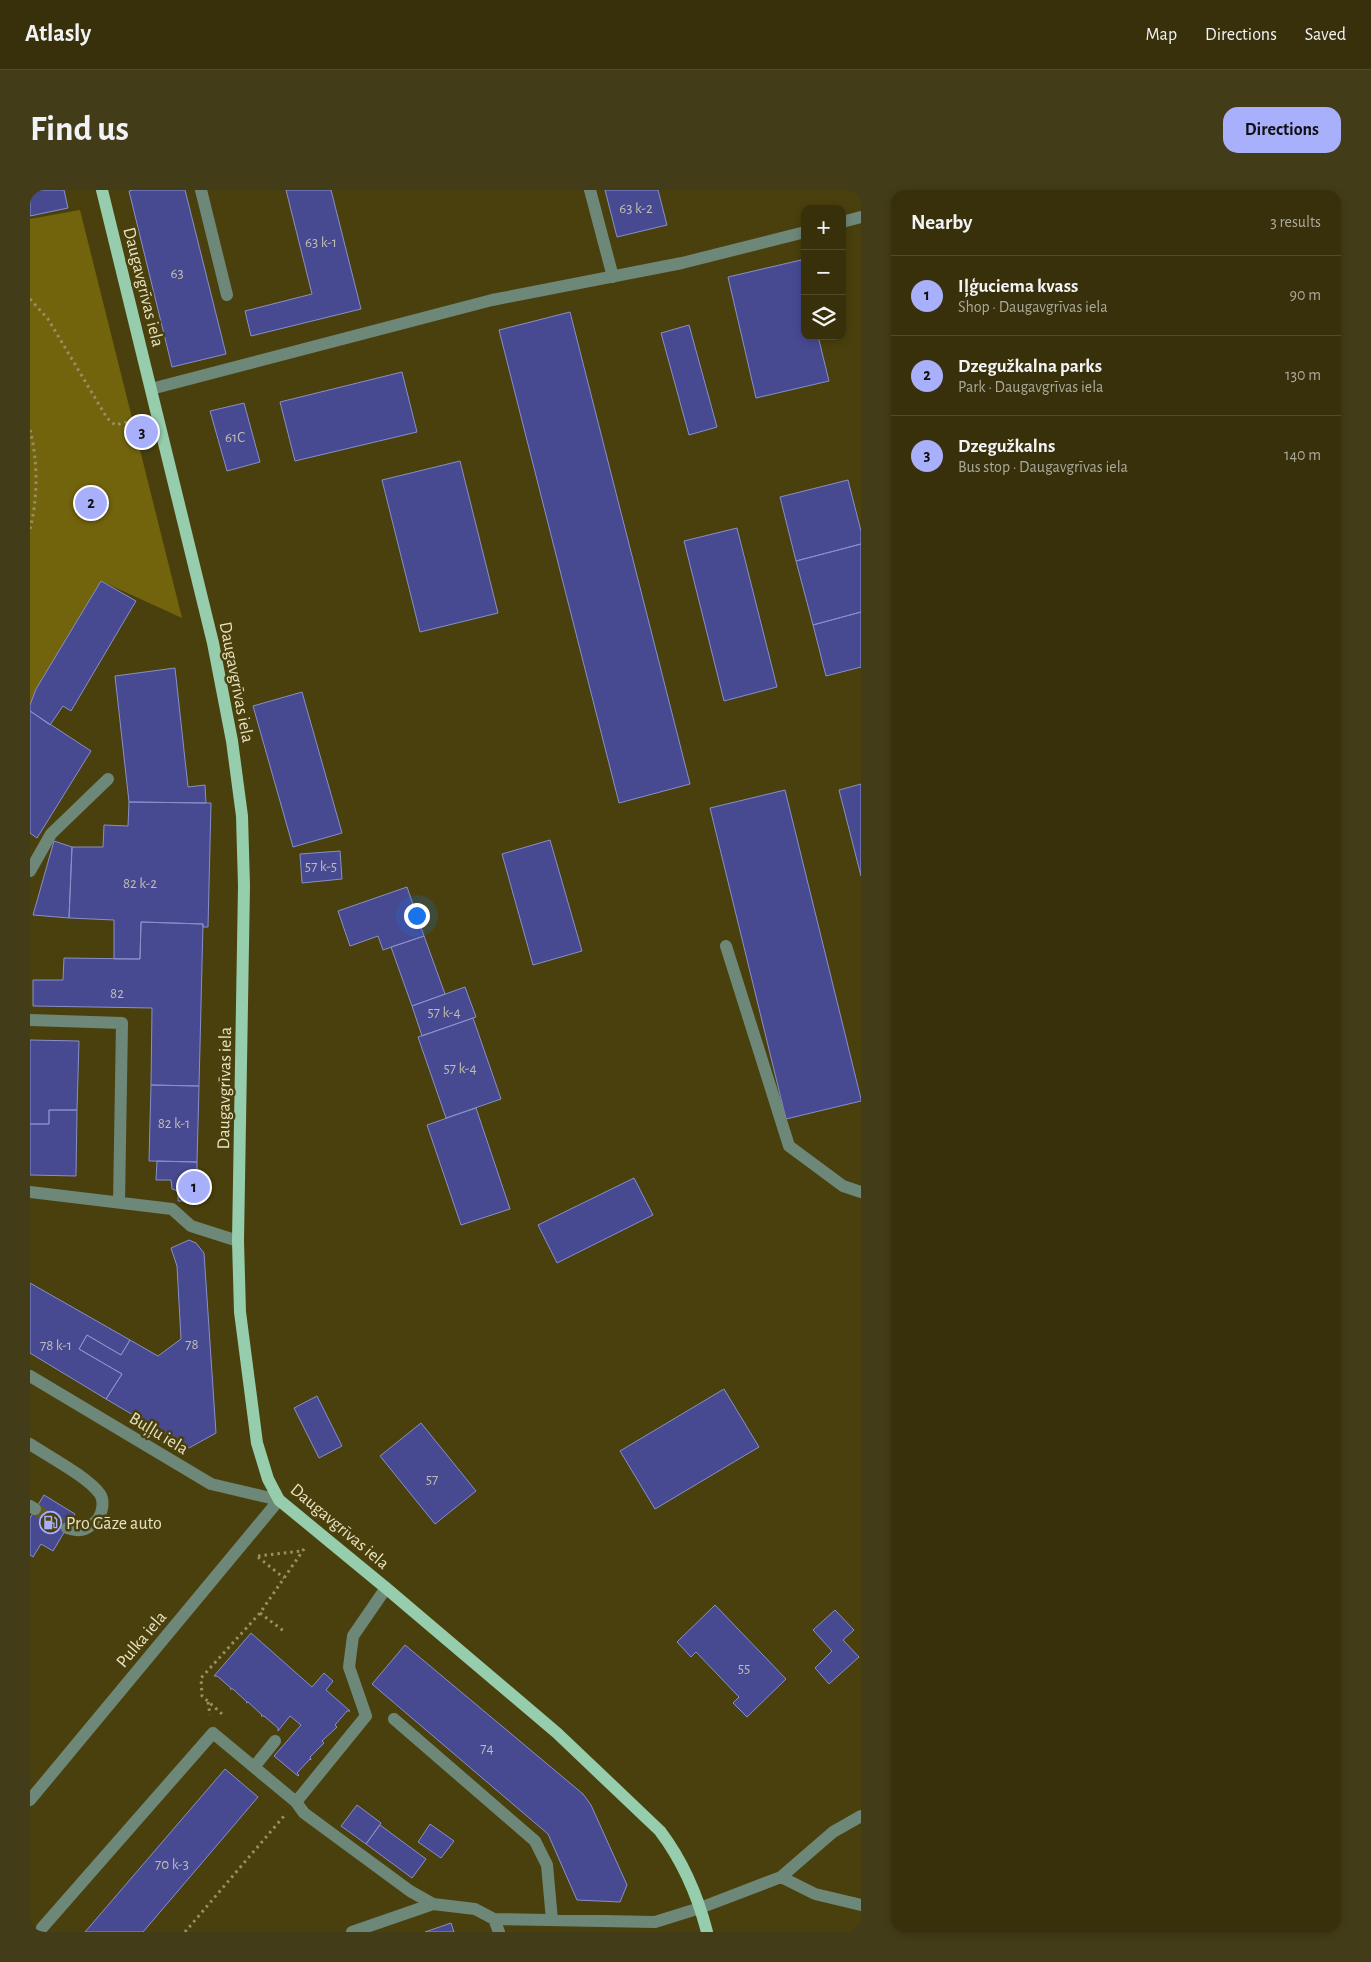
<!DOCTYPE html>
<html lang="en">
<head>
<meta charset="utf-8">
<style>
	body { margin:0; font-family:"Alegreya Sans",sans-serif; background:#433c18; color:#f1f3f6 }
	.controls { position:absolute; right:15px; top:15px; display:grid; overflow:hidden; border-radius:10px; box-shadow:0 2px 8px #0003 }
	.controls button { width:45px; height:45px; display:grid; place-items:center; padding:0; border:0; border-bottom:1px solid #524b2b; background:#38300a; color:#f1f3f6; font:25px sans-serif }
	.you { position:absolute; left:386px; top:725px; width:18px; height:18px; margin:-12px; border:4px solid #fff; border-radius:50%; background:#1a73e8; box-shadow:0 0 0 8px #1a73e833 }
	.badge { display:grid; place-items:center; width:32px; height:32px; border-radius:50%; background:#a8b0fc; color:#111; font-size:16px; font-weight:700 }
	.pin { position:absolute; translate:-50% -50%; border:2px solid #fff; box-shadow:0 1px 5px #0006 }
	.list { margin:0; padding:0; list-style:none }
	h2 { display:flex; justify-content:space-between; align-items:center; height:65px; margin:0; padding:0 20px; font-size:21px }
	h2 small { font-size:16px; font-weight:400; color:#aba99c }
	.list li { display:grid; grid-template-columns:32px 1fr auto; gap:15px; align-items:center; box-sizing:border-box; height:80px; padding:0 20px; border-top:1px solid #524b2b }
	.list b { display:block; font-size:19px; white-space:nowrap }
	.list p { margin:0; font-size:16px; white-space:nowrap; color:#aba99c }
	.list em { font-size:16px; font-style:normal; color:#aba99c }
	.icon { flex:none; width:28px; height:28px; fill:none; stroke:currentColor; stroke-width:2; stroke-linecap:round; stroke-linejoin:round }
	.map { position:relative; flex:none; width:831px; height:1742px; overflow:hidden; border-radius:15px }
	header { display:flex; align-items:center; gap:30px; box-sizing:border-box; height:70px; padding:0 25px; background:#38300a; border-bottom:1px solid #524b2b }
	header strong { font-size:24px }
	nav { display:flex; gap:28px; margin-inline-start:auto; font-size:18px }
	.intro { display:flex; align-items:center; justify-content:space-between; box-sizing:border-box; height:120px; padding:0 30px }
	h1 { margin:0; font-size:35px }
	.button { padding:12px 22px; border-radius:15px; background:#a8b0fc; color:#111; font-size:18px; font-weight:700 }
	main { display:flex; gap:30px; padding:0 30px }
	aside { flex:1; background:#38300a; border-radius:15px; box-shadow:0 2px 8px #0003 }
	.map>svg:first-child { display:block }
	.green { fill:#72640d }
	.building { fill:#474a91; stroke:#888fc9 }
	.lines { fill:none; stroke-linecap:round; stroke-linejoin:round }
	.minor-tunnel { stroke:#625828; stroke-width:12; stroke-dasharray:12 6; stroke-linecap:butt }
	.path { stroke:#989065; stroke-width:3; stroke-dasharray:2.5 4; stroke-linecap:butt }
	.minor { stroke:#6d8878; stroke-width:12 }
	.major { stroke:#96cdad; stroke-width:12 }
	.labels { text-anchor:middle; stroke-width:5; stroke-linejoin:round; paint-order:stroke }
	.number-label { font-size:15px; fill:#c0bcb5 }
	.street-label { font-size:18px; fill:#e8e2c1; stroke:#4a400d }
	.poi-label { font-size:18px; fill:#e8e2c1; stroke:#4a400d; text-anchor:start }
</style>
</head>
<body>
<header>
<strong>Atlasly</strong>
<nav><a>Map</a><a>Directions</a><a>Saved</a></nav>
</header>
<div class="intro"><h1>Find us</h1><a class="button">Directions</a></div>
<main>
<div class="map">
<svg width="831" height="1742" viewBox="0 0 831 1742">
	<rect width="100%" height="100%" fill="#4a400d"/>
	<path class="green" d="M50 20 152 428 71 391 6 499 0 515V29Z"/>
	<path class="building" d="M0 0H34L38 18 0 26Z
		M103 0H155L196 164 142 177 99 1Z
		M256 0H301L331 119 221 146 215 121 282 104Z
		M575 0H628L637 35 587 47Z
		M771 70 775 86V146H788L799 191 726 208 698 87Z
		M540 122 660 594 589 613 469 140Z
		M659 135 687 237 659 245 631 143Z
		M372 182 387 242 265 271 250 212Z
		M214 213 230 272 197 281 180 221Z
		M430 271 468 423 390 442 352 290Z
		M818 290 831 341V354L766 371 750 307Z
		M707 338 747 497 694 511 654 351Z
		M831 354V422L783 435 766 371Z
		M71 391 106 411 41 521 33 516 20 535 0 521V515L6 499Z
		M831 422V477L796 486 783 435Z
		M145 478 158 597 175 595 176 613 99 612 85 486Z
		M272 502 312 643 263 657 223 516Z
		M0 521 61 561 7 648 0 643Z
		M831 594V686L809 600Z
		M755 600 831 909V911L756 929 680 618Z
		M99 612 181 613 178 737H173V734L111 732 110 769H84V730L39 728 42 657H73L74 635 98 636Z
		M520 650 552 761 503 775 472 664Z
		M24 651 42 657 39 728 3 725Z
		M310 661 312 689 272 693 270 664Z
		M377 697 394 746 353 760 348 746 320 756 308 721Z
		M111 732 173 734 169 896 121 895 122 818 3 816V790H33L34 768 110 769Z
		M394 746 415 804 382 816 361 757Z
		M435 797 446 827 392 846 382 816Z
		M443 828 471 909 416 928 388 847Z
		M0 850 49 851 47 920H19V934H0Z
		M121 895 169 896 167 972 119 971Z
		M446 918 480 1019 431 1035 397 935Z
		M19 920H47L46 986 0 985V934H19Z
		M127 971 167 972V1011H148V1001L142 999 141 990H126Z
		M604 988 623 1025 527 1073 508 1035Z
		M159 1050 166 1053 174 1063 186 1243 159 1258 76 1209 92 1184 49 1159 57 1145 91 1165 100 1150 128 1166 151 1149 147 1076 141 1058Z
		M0 1093 100 1150 91 1165 57 1145 49 1159 92 1184 76 1209 0 1163Z
		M694 1199 729 1257 625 1319 590 1261Z
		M287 1206 312 1256 289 1268 264 1218Z
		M391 1233 446 1301 405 1334 350 1266Z
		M14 1305 45 1324 23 1361 11 1354 3 1367 0 1365V1328Z
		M685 1415 756 1489 717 1527 703 1513 709 1507 666 1462 661 1467 647 1452Z
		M805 1420 824 1440 813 1450 829 1467 799 1494 785 1478 802 1461 783 1440Z
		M221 1443 282 1497 294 1483 303 1491 296 1500 320 1521H317L305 1535 307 1537 292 1551 294 1553 280 1567 281 1570 280 1569 267 1583 269 1585 268 1586 244 1566 271 1535 260 1526 248 1541V1538L234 1526H231L232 1525 218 1512 216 1513 217 1512 203 1499H200L201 1498 187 1486H184Z
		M375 1455 553 1604 561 1615 597 1695 590 1712 547 1710 518 1644 342 1494Z
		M195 1579 228 1607 113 1742H55Z
		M327 1615 351 1633 336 1654 311 1636Z
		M400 1634 424 1651 411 1668 388 1652Z
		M350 1635 396 1669 382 1688 336 1654Z
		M421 1733 424 1742H395Z"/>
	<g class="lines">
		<path class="minor-tunnel" d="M5 1319 37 1338"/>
		<path class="path" d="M0 109 18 129 77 228 85 235 109 229
			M0 240C8 270 8 308 0 339
			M228 1366 272 1361
			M228 1367 254 1388
			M230 1423 255 1442
			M178 1512 180 1525
			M192 1524 172 1506 171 1488 230 1423 276 1356
			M155 1742 254 1626"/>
		<path class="minor" d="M171 0 197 105
			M560 0 583 87
			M812 32 831 27
			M121 199 462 110 652 73 775 42
			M0 681 21 644 78 589
			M696 756 759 956 813 996 831 1002
			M0 830 92 833 89 1012
			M0 1002 142 1019 161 1036 208 1051
			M0 1186 181 1294 249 1310 0 1610
			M0 1254C18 1266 58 1287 70 1304 75 1312 72 1326 65 1332 55 1341 49 1342 37 1338
			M0 1316 5 1319
			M364 1529 505 1651 517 1675 522 1730
			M224 1577 245 1551
			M266 1612 336 1526 319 1477 323 1446 356 1398
			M751 1687 785 1704 831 1715
			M464 1729 469 1742
			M12 1738 183 1543 266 1612 274 1623 380 1701 403 1714 445 1719 464 1729 625 1732 670 1718 751 1687 803 1642 831 1626
			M322 1742 403 1714"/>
		<path class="major" d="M72 0 183 453 202 551 212 626 214 696 208 1051 210 1122 227 1253 238 1289 249 1310 356 1398 527 1543 630 1641C652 1670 668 1707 677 1742"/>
	</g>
	<defs>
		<symbol id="fuel-ring" viewBox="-11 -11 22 22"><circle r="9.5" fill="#4a400d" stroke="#a8b0fc" stroke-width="1.5"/><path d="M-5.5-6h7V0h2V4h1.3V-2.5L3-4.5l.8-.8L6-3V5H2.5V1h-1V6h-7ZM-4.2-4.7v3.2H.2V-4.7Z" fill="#a8b0fc"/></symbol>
	</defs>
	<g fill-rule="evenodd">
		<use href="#fuel-ring" x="8" y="1320" width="25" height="25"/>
	</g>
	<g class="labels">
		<g class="number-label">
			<text x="606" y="23">63 k-2</text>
			<text x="291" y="57">63 k-1</text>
			<text x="147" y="88">63</text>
			<text x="205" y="252">61C</text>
			<text x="291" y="681">57 k-5</text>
			<text x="110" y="698">82 k-2</text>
			<text x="87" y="808">82</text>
			<text x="414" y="827">57 k-4</text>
			<text x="430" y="883">57 k-4</text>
			<text x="144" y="938">82 k-1</text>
			<text x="162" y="1159">78</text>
			<text x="26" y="1160">78 k-1</text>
			<text x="402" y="1294">57</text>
			<text x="714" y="1483">55</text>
			<text x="457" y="1563">74</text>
			<text x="142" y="1679">70 k-3</text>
		</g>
		<g class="street-label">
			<text transform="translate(114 97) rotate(76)" y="6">Daugavgrīvas iela</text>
			<text transform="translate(207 492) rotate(79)" y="6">Daugavgrīvas iela</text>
			<text transform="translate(194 898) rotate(-89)" y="6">Daugavgrīvas iela</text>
			<text transform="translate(129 1243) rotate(31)" y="6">Buļļu iela</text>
			<text transform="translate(310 1336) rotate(40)" y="6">Daugavgrīvas iela</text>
			<text transform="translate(111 1449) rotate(-50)" y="6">Pulka iela</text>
		</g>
		<g class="poi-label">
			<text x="36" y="1339">Pro Gāze auto</text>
		</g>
	</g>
</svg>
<div class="controls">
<button>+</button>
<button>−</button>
<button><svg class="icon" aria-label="layers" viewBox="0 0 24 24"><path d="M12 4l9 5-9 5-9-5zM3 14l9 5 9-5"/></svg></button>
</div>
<div class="you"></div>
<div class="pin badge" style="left:164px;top:997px">1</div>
<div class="pin badge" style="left:61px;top:313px">2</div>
<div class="pin badge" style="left:112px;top:242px">3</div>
</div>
<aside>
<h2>Nearby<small>3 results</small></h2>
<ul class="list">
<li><span class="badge">1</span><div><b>Iļģuciema kvass</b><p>Shop · Daugavgrīvas iela</p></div><em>90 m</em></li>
<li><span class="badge">2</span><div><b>Dzegužkalna parks</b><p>Park · Daugavgrīvas iela</p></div><em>130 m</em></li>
<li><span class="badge">3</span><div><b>Dzegužkalns</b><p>Bus stop · Daugavgrīvas iela</p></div><em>140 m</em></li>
</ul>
</aside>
</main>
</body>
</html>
